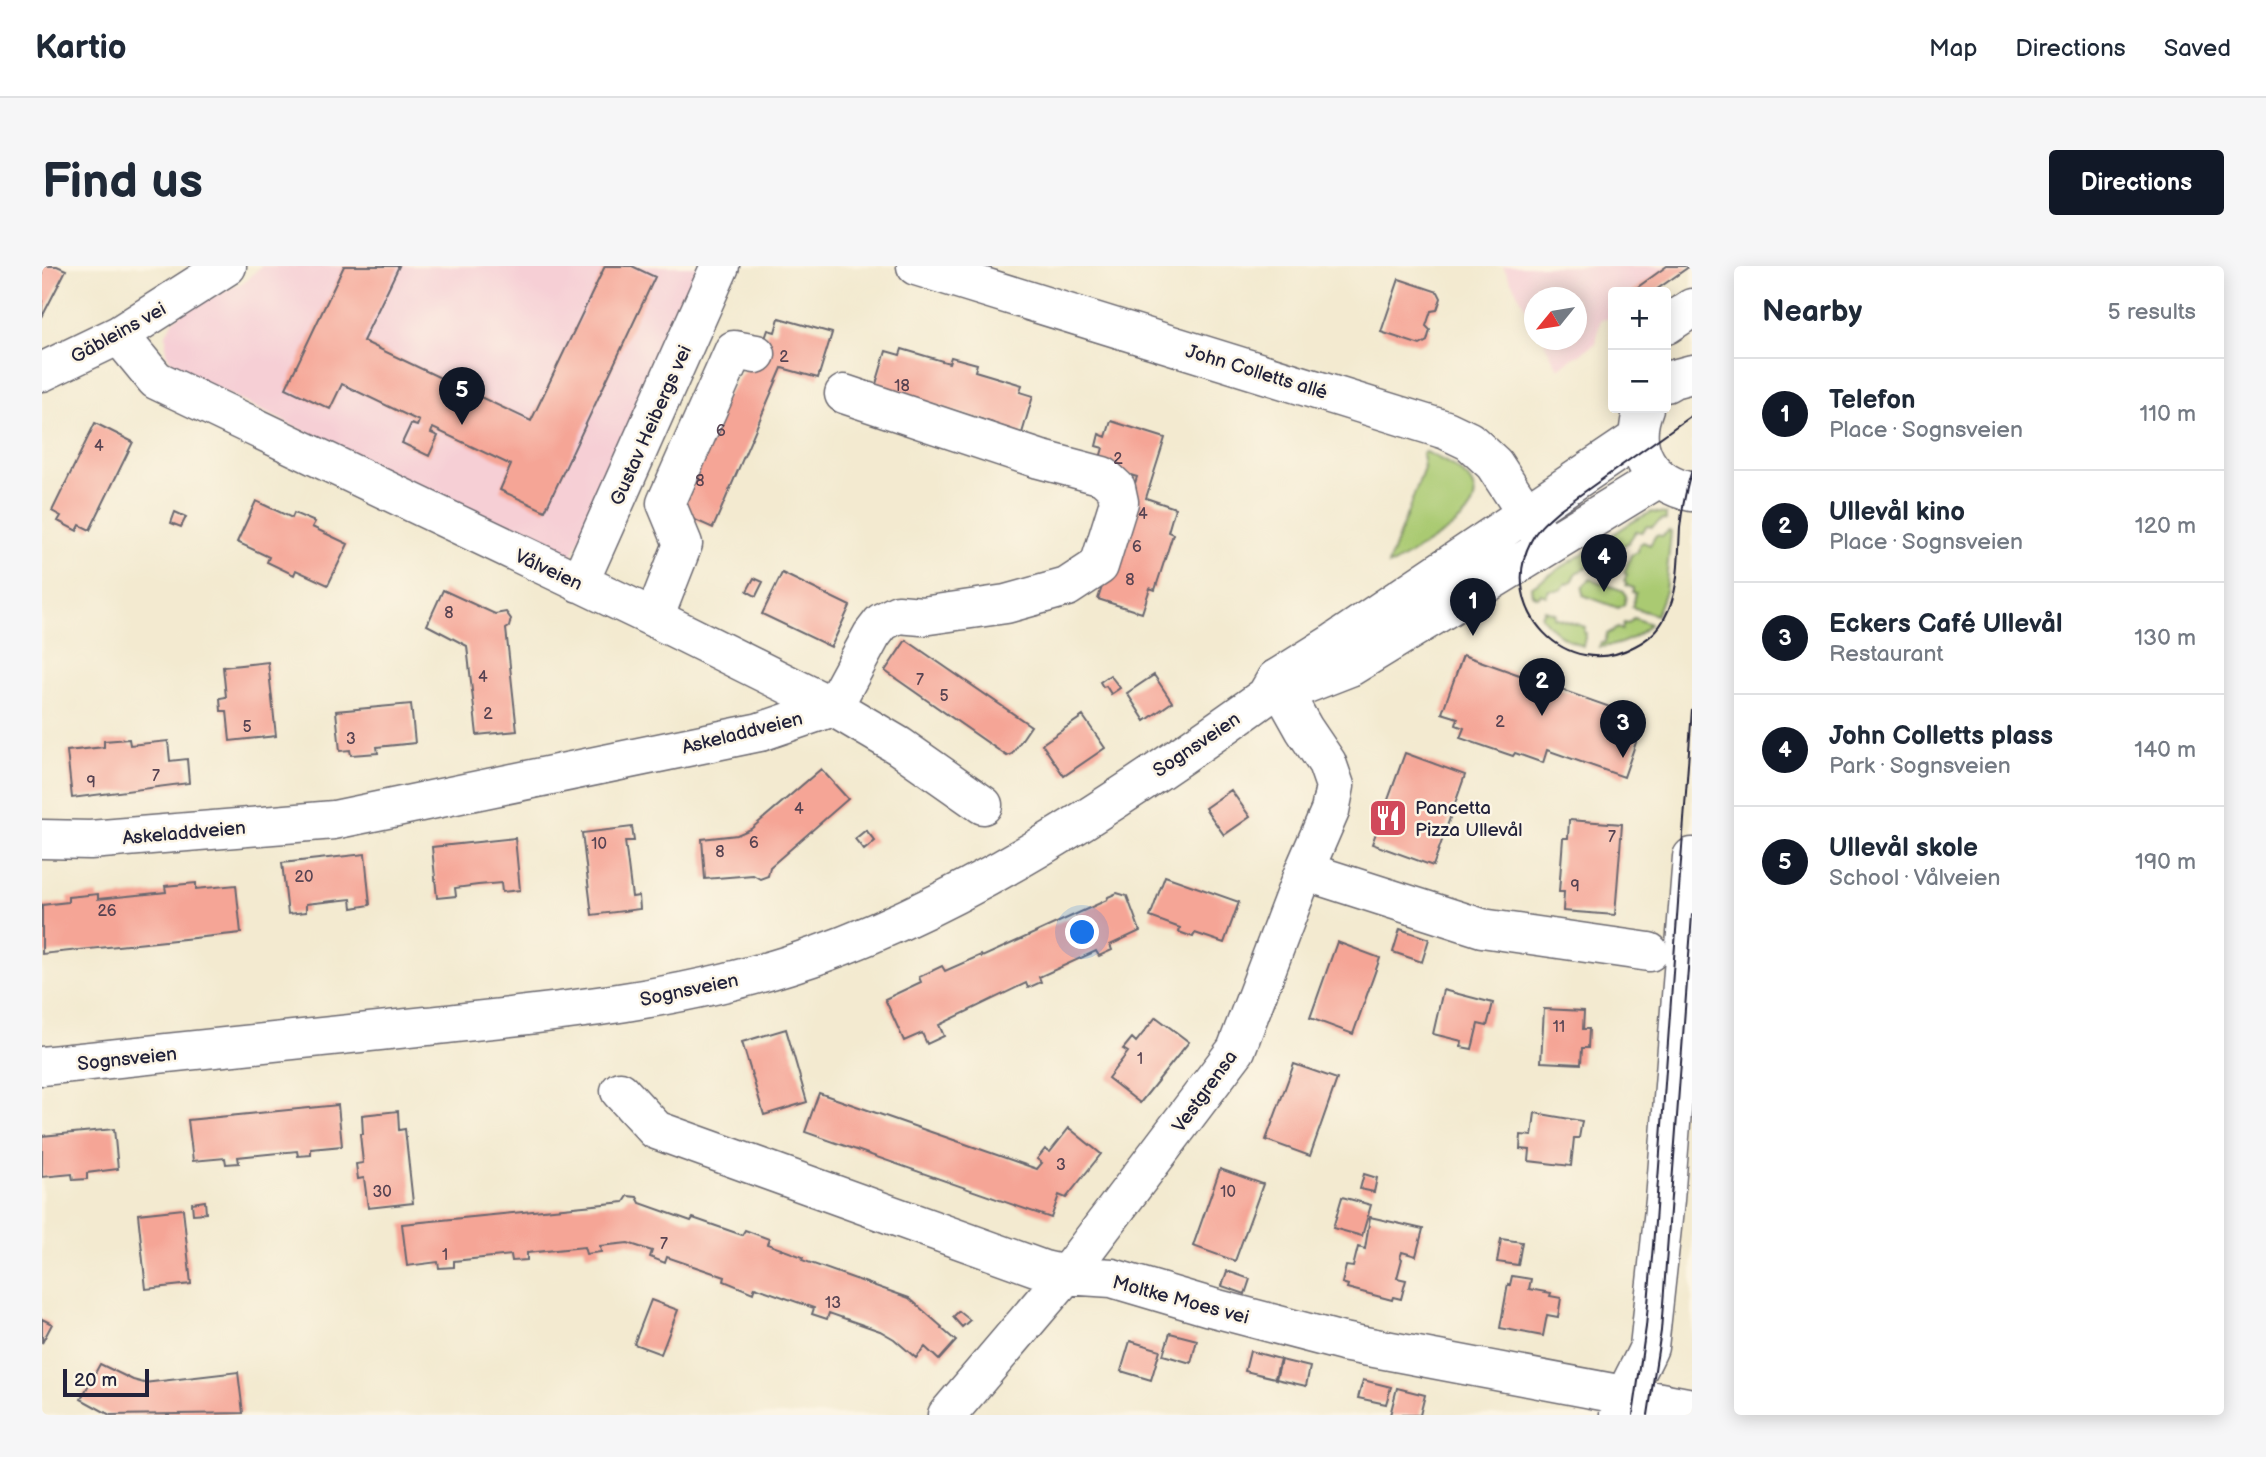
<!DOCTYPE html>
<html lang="en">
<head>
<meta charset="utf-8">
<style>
	body { margin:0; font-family:"Balsamiq Sans",sans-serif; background:#f6f6f7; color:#1f2937 }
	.controls { position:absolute; right:21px; top:21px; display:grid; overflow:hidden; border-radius:7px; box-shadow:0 4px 18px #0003 }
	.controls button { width:63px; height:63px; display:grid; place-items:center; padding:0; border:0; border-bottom:2px solid #e0e1e3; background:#fff; color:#1f2937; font:35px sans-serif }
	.compass { position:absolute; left:1482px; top:21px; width:63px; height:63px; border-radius:50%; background:#fff; box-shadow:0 4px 18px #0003; rotate:240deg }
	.scale { position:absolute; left:21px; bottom:18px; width:86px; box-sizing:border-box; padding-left:7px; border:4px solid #22223b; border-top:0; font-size:19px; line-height:24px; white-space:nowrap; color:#22223b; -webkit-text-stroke:5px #fcf5e5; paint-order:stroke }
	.you { position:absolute; left:1041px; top:667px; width:24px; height:24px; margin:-18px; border:5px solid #fff; border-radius:50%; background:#1a73e8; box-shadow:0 0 0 10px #1a73e833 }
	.badge { display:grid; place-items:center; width:46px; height:46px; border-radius:50%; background:#111827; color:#fff; font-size:23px; font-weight:700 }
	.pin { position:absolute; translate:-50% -58px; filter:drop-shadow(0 2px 4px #0008) }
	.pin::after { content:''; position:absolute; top:37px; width:24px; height:21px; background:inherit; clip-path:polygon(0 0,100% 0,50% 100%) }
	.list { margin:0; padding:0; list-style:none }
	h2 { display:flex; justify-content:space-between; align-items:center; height:91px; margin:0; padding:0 28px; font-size:30px }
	h2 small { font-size:23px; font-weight:400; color:#747a83 }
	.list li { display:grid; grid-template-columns:46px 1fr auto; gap:21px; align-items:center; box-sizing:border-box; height:112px; padding:0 28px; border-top:2px solid #e0e1e3 }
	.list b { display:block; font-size:26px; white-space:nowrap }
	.list p { margin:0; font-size:23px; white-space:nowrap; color:#747a83 }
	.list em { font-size:23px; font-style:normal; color:#747a83 }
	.map { position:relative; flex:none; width:1650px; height:1149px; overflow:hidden; border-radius:7px }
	header { display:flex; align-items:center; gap:42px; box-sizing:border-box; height:98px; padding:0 35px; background:#fff; border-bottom:2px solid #e0e1e3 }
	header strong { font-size:33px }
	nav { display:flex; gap:38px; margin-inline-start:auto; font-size:24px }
	.intro { display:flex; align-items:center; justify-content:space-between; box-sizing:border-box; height:168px; padding:0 42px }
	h1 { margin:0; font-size:49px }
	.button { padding:18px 32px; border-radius:7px; background:#111827; color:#fff; font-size:24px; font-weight:700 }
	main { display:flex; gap:42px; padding:0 42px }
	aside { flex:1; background:#fff; border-radius:7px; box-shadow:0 4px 18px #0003 }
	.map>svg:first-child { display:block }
	.built { fill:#f6cfd5 }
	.green { fill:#aaca72; stroke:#667656; stroke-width:2 }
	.building { fill:#f5a596 }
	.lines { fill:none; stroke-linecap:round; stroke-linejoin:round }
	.minor-casing { stroke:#6b686f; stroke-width:41 }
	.major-casing { stroke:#6b686f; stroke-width:41 }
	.minor { stroke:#fff; stroke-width:38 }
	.major { stroke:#fff; stroke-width:38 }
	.tram { stroke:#22223b; stroke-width:2 }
	.labels { text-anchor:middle; stroke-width:5; stroke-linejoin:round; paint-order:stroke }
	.number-label { font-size:16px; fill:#574352 }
	.street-label { font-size:19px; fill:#22223b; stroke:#fcf5e5 }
	.poi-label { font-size:19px; fill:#22223b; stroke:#fcf5e5; text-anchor:start }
</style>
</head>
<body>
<header>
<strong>Kartio</strong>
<nav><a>Map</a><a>Directions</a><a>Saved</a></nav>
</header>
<div class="intro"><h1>Find us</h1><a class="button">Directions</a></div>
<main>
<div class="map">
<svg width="1650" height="1149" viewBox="0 0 1650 1149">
	<rect width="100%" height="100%" fill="#fcf5e5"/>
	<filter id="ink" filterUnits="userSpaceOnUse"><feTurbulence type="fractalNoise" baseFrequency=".0143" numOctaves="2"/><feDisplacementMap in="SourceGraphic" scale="14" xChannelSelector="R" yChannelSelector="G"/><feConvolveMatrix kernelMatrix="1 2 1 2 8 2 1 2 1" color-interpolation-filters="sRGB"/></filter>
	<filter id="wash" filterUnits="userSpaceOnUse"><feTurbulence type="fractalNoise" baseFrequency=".00686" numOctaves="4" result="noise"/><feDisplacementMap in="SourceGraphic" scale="28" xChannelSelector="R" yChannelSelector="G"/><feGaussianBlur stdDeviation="1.57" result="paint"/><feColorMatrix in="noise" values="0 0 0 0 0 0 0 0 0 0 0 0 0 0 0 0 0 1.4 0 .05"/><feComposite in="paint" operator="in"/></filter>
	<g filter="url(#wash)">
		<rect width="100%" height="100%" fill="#f3ead0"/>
		<path class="built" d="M219 0H666L528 294 132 102 124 86V68L132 54 146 42 204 15Z
			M1461 0H1645L1608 26H1571V52L1558 54 1554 77 1516 102 1501 74H1534V32H1492V58Z"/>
		<path class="green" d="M1383 186C1486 230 1405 264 1352 298L1346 299 1382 202 1380 188Z
			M1610 246 1624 248V254L1620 253 1610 261 1605 260 1600 266 1594 265 1586 277 1576 282 1573 290 1565 294 1556 291 1552 299 1535 306 1531 314 1526 318 1524 317 1519 324H1507L1504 330 1499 328 1496 331 1490 328 1489 321 1595 253Z
			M1627 265 1629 266 1623 325 1614 349 1590 341 1594 327 1591 326V322L1584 319V316L1582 315 1585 308 1582 307 1589 289 1596 286 1597 279 1601 276 1608 279 1614 269 1620 270Z
			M1548 313 1582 325 1584 330 1582 339 1576 342 1541 329V320Z
			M1502 344 1513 347 1512 351 1543 361 1542 366 1544 367 1541 380C1522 373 1511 366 1499 350Z
			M1592 352 1608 358C1594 373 1577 380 1557 381L1559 377H1563L1565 368 1576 362 1580 364 1582 357 1586 358Z"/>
		<g id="blocks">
			<path class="building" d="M0 0H15L24 4 0 51Z
				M302 0H357L321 75 489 155 563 0H590L613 11 503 245 458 224 469 199 391 162 389 167 396 170 387 190 360 177 369 158 375 160 377 155 300 118 288 143 244 122Z
				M1625 0H1648L1611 26H1589Z
				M1357 13 1396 26 1399 32 1395 44 1389 45 1384 60 1388 64 1385 75 1378 79 1339 66Z
				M737 52 790 67 776 112 740 102 671 262 631 244 654 174 721 78 726 64 733 66Z
				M860 83 907 97 909 91 935 98 933 105 980 119 978 126 991 130 978 174 949 165 951 157 862 130 831 128 844 85 858 89Z
				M1069 155 1123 172 1104 232 1133 242 1126 266 1131 268 1113 324 1108 322 1100 347 1056 333 1095 211 1056 199 1061 182 1054 180 1057 168 1064 171Z
				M53 157 91 176 48 264 38 259 35 265 16 255 19 250 10 245Z
				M214 235 250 252 252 247 273 256 270 261 306 278 286 319 254 304 252 309 225 296 227 291 195 276Z
				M133 246 144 251 139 261 129 257Z
				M740 307 808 340 789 381 720 348Z
				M712 312 721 316 714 330 705 325Z
				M401 324 453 348 464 346 469 353 467 361 464 363 475 465 435 469 425 380 385 359Z
				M864 374 989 460 970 488 965 490 843 405Z
				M1421 389 1602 453 1582 511 1505 484 1501 497 1473 487 1471 490 1418 472 1422 462 1414 459 1416 452 1400 447Z
				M226 396 234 470 188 475 185 445H179L178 432 184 431 181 401Z
				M1068 409 1078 422 1069 428 1064 420 1061 421 1058 416Z
				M1112 409 1130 436 1103 455 1085 427Z
				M369 438 373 477 335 481 336 487 309 489 308 484 298 485 294 445Z
				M1041 450 1063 482 1022 510 1000 478Z
				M87 473 88 479 126 475 128 495 145 493 147 517 30 532 25 485 62 481V475Z
				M1363 487 1423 509 1391 600 1330 578Z
				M779 503 806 533 728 601 726 610 718 613 711 609 663 613 660 573 695 569 709 563Z
				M1189 524 1208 551 1182 569 1163 542Z
				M1527 554 1580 558 1573 649 1521 645 1522 626H1517L1521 572H1526Z
				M590 561 592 575H583L590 631 597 630 598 643 550 649 540 567Z
				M824 564 833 575 822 584 813 573Z
				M473 572 478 624 460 626 459 617 436 619 413 622 414 630 395 632 390 581Z
				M323 588 328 639 310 642 309 633 264 638V646L246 648 240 597Z
				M1123 610 1197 636 1182 677 1153 667 1151 671 1137 666 1138 662 1108 651Z
				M154 617V623L194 619 199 667 0 688V639L26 636V631L56 628V633L124 626 123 620Z
				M1075 627 1085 630 1098 665 1068 679 1070 684 1057 690 1054 685 997 711 999 716 986 722 984 717 897 759 902 770 885 778 880 767 862 775 843 733 879 716 877 711 900 700 903 705 939 689 940 691 1065 634 1066 631Z
				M1358 663 1387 673 1380 696 1351 686Z
				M1295 676 1338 692 1311 768 1268 752Z
				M1401 724 1451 737 1445 760 1436 758 1430 783 1419 781 1420 775 1391 768Z
				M1502 743 1542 745 1541 763H1547L1546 782H1540L1539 798 1499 796Z
				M1114 751 1147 776 1098 837 1066 812 1086 786 1081 783 1090 772 1094 776Z
				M744 763 765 836 722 849 700 776Z
				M1252 798 1295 813 1268 890 1224 874Z
				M777 827 995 903 1000 897 995 893 1003 883 1008 886 1027 862 1059 888 1024 932 1017 929 1009 952 763 866Z
				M296 839 300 880 269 883V889L256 890 255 885 196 891 197 897 184 898 183 892 151 895 146 854Z
				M356 845 357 864 363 863 371 937 326 942 322 912 316 913 314 898 321 897 318 868H321L320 849Z
				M1493 847 1540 855 1537 872H1532L1529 900 1487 895 1488 884 1478 883 1479 869 1490 870Z
				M72 863 76 903 45 907V913L31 914 30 908 0 911V870Z
				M1178 903 1221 918 1193 995 1151 980Z
				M1322 908 1335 912 1332 926 1318 923Z
				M586 930 595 931 598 937 649 955 651 952 700 969 703 964 727 973 725 978 761 991 760 994 867 1032 900 1061 899 1062 914 1075 897 1094 883 1081 874 1092 852 1073 838 1065 787 1047 785 1053 770 1048 772 1042 713 1021 711 1027 682 1015 683 1011 625 991 623 997 608 991 610 985 586 977 558 980 559 986 544 988 542 981 485 987V994L470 995 469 989 412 995V1001L397 1002 396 996 365 1000 360 958 582 936Z
				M1300 931 1329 939 1320 970 1291 962Z
				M163 935 164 947 151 948 150 937Z
				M141 943 149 1018 104 1023 96 948Z
				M1328 951 1381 963 1374 990 1360 986 1358 992 1360 993 1355 1012 1364 1014 1359 1033 1351 1031 1350 1034 1305 1022 1306 1019 1300 1017 1304 1000 1311 1001 1316 981 1323 983Z
				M1459 973 1480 976 1476 999 1455 996Z
				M1185 1005 1208 1013 1203 1028 1180 1020Z
				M1470 1010 1489 1013 1487 1023 1509 1027 1508 1030 1519 1032 1516 1051 1505 1049 1501 1070 1458 1062 1466 1018 1468 1019Z
				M609 1034 636 1044 619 1088 592 1078Z
				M917 1045 928 1054 920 1061 911 1051Z
				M0 1053 10 1058 0 1077Z
				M1128 1067 1155 1074 1149 1097 1121 1089Z
				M1088 1075 1118 1084 1109 1114 1079 1105Z
				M1208 1085 1238 1093 1233 1112 1203 1105Z
				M1239 1094 1268 1101 1264 1120 1234 1113Z
				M58 1098 91 1114 102 1117 196 1106 201 1147 68 1149 39 1133Z
				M1321 1114 1349 1121 1344 1138 1316 1132Z
				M1355 1122 1383 1129 1378 1149H1348Z"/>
		</g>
	</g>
	<g filter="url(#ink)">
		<use href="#blocks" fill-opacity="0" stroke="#6b686f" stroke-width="2"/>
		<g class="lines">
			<defs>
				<path id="minor" d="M874 0 1404 164 1427 175 1452 198 1503 276
					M1624 59 1650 42
					M77 69 114 114 612 352 791 441 857 480 941 539
					M0 106 77 69 185 0
					M537 317 678 0
					M612 352 641 278 624 237 692 84 714 88
					M0 573 48 574 292 554 718 466 791 441 830 369 840 356 856 348 880 350 964 338 1025 321 1057 300 1077 236 1074 222 1061 210 997 193 802 128
					M1262 605 1440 662 1607 686
					M578 825 614 864 1002 1004 1024 1009 1070 1012 1168 1041 1301 1076 1650 1142
					M905 1149 1024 1009 1194 784 1262 605 1288 545 1293 520 1285 497 1262 463 1234 413
					M1577 1149C1583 1124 1597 1104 1607 1081L1623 934 1650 591"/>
				<path id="major" d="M1624 117 1631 113 1650 108
					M1602 142C1586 183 1608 218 1650 226
					M1249 424 1308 401 1617 212
					M0 800C128 787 256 774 385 760 506 747 629 736 746 699 914 646 1082 532 1224 430L1234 413 1293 376 1596 172"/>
			</defs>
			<use href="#minor" class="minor-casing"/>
			<use href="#major" class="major-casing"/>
			<use href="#minor" class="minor"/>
			<use href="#major" class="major"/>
			<path class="tram" d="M1650 149 1517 244C1507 253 1495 262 1489 275 1454 342 1524 418 1593 380 1605 374 1617 364 1623 351 1638 324 1636 292 1638 262 1640 242 1644 223 1650 204
				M1591 1149 1604 1061 1613 956 1650 443
				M1606 1149 1619 1065 1650 649"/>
		</g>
	</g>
	<defs>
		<symbol id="restaurant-square" viewBox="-11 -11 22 22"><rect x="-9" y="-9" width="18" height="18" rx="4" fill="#d1495b" stroke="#fcf5e5"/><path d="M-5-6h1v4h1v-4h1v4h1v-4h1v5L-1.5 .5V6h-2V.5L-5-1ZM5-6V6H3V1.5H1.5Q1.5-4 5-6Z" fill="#fff"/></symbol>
	</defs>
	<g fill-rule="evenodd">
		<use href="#restaurant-square" x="1324" y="530" width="44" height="44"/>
	</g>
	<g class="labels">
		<g class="number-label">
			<text x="742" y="96">2</text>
			<text x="860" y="125">18</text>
			<text x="679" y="170">6</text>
			<text x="57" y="185">4</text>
			<text x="1076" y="198">2</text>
			<text x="658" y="220">8</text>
			<text x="1101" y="253">4</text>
			<text x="1095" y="286">6</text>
			<text x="1088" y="319">8</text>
			<text x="407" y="352">8</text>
			<text x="441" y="416">4</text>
			<text x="878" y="419">7</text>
			<text x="902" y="435">5</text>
			<text x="446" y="453">2</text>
			<text x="1458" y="461">2</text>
			<text x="205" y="466">5</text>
			<text x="309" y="478">3</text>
			<text x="114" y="515">7</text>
			<text x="49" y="521">9</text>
			<text x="757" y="548">4</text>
			<text x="1570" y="576">7</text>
			<text x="712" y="582">6</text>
			<text x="557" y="583">10</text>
			<text x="678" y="591">8</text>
			<text x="262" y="616">20</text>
			<text x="1533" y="625">9</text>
			<text x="65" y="650">26</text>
			<text x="1517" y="766">11</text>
			<text x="1098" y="798">1</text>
			<text x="1019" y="904">3</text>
			<text x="340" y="931">30</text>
			<text x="1186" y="931">10</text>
			<text x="622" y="983">7</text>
			<text x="403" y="994">1</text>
			<text x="791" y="1042">13</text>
		</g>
		<g class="street-label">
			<text transform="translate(76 66) rotate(-29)" y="7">Gäbleins vei</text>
			<text transform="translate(1215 105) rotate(17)" y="7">John Colletts allé</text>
			<text transform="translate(608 159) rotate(-66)" y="7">Gustav Heibergs vei</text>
			<text transform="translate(507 303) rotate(25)" y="7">Vålveien</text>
			<text transform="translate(700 466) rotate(-14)" y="7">Askeladdveien</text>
			<text transform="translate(1154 478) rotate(-34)" y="7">Sognsveien</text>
			<text transform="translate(142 566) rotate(-5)" y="7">Askeladdveien</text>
			<text transform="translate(647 723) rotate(-12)" y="7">Sognsveien</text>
			<text transform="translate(85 792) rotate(-6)" y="7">Sognsveien</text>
			<text transform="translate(1162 825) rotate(-54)" y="7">Vestgrensa</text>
			<text transform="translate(1139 1033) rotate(15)" y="7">Moltke Moes vei</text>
		</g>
		<g class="poi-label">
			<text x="1373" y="548">Pancetta<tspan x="1373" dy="22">Pizza Ullevål</tspan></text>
		</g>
	</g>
</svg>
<div class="controls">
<button>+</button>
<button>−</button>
</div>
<svg class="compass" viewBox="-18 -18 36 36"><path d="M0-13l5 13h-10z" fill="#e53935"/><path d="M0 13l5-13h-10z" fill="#747a83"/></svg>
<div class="scale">20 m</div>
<div class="you"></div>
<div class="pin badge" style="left:1431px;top:370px">1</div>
<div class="pin badge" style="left:1500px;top:450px">2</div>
<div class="pin badge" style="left:1581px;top:492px">3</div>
<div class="pin badge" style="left:1562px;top:326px">4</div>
<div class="pin badge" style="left:420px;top:159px">5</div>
</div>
<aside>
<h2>Nearby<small>5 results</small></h2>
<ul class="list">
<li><span class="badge">1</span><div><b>Telefon</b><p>Place · Sognsveien</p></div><em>110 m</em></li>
<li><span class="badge">2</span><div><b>Ullevål kino</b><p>Place · Sognsveien</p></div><em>120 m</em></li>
<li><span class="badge">3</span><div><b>Eckers Café Ullevål</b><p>Restaurant</p></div><em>130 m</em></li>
<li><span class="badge">4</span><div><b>John Colletts plass</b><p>Park · Sognsveien</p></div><em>140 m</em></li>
<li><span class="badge">5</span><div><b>Ullevål skole</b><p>School · Vålveien</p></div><em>190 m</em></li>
</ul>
</aside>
</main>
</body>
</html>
